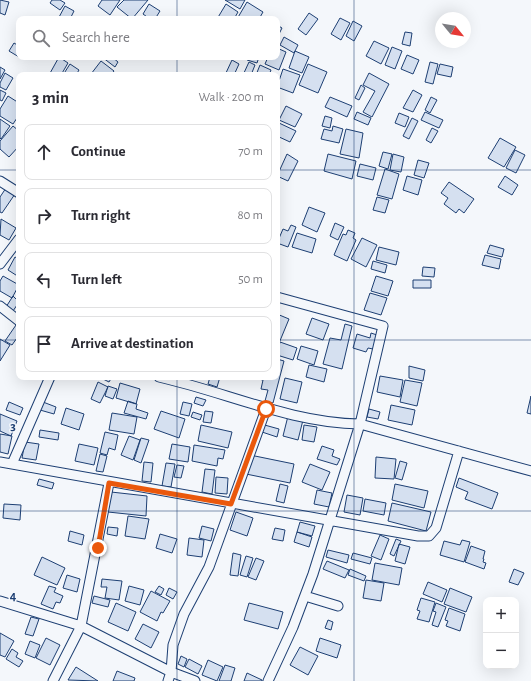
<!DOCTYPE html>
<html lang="en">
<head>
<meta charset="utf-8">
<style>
	body { margin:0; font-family:"Alegreya Sans",sans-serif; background:#f2f2f3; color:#2b2b33 }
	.controls { position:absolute; right:12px; bottom:12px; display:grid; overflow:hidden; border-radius:8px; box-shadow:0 4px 16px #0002 }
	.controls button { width:36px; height:36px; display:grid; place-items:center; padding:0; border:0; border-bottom:1px solid #e1e1e2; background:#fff; color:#2b2b33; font:20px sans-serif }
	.compass { position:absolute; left:435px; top:12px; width:36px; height:36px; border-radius:50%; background:#fff; box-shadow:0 4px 16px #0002; rotate:120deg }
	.stop { position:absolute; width:12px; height:12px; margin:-9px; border:3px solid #ea580c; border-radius:50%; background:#fff }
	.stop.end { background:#ea580c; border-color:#fff; box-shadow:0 1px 4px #0008 }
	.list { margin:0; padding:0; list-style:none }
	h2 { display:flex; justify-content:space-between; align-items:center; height:52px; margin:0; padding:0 16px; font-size:17px }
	h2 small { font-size:13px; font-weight:400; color:#7c7c81 }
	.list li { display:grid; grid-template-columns:26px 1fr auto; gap:12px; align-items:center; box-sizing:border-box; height:56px; margin:0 8px 8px; padding:0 8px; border:1px solid #e1e1e2; border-radius:8px }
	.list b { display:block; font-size:15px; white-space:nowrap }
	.list em { font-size:13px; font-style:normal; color:#7c7c81 }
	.icon { flex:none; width:22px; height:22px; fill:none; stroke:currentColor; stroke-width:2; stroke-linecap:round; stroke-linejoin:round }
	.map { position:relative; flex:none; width:531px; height:681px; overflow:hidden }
	.search { position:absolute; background:#fff; box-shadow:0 4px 16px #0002; left:16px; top:16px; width:264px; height:44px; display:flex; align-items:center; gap:10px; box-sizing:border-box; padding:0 14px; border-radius:8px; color:#7c7c81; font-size:15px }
	.panel { position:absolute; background:#fff; box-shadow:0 4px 16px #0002; left:16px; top:72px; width:264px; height:308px; border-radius:8px }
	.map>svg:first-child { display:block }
	.building { fill:#d5e0f0; stroke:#1d3f73 }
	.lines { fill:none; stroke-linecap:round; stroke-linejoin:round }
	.street-casing { stroke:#1d3f73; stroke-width:11 }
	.street { stroke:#f4f7fb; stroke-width:9 }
	.route { stroke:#ea580c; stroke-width:5 }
	.grid { fill:none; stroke:#1d3f73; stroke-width:1; stroke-opacity:0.55 }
	.grid-label { font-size:13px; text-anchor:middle; font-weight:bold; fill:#1d3f73; stroke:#f4f7fb; stroke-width:3; stroke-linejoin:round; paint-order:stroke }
</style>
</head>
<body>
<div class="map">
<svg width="531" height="681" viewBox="0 0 531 681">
	<rect width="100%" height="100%" fill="#f4f7fb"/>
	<path class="building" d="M0 0 9 2 5 15 0 13Z
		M52 0H60L65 3 60 10 50 3Z
		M102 0H120L110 15 98 6Z
		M124 0H148L132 19 117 7Z
		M225 0H245L240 9Z
		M247 2 263 12 259 19H237Z
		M149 4 160 11 155 19H150L143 14Z
		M226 4 238 12 234 19H217Z
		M65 6 74 11 70 19H58Z
		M309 13 318 19 306 35 298 29Z
		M340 18 350 23 341 40 331 34Z
		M353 21 362 26 354 41 346 36Z
		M277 25 282 28 278 36H277Z
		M405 32 412 33 410 46 402 44Z
		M284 37 298 45 294 53 280 45Z
		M374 41 389 48 381 64 366 56Z
		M14 43 19 46V57L9 51Z
		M392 47 402 51 395 69 385 65Z
		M277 48 286 52 279 70 265 64 268 57H277Z
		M295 51 309 57 302 73 289 68Z
		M407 55 419 60 413 74 401 69Z
		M59 57 68 63 61 75H49Z
		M102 57H112L118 62 115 67Z
		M248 57H259L257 63 247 60Z
		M232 60 239 64 234 75H225Z
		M101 61 114 71 111 75 91 74Z
		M249 62 255 65 251 75H243Z
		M430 62 438 64 433 84 425 82Z
		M70 64 79 70 76 75H63Z
		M308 64 327 72 318 93 299 85Z
		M440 64 453 67 451 77 437 74Z
		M260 65 271 70 269 75H256Z
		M0 67 5 70 0 79Z
		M283 69 300 75 293 93 277 87Z
		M5 73 13 78 6 90 0 87V83Z
		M369 73 389 84 372 117 363 112 375 91 363 85Z
		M361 85 365 88 359 100 355 98Z
		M0 90 6 93 2 101 0 100Z
		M413 90 422 95 413 112 403 108Z
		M8 96 19 103V115L13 124 0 116V109Z
		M330 97 352 106 347 117 325 107Z
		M431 97 437 100 430 113 425 110Z
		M286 106 302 114 295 127 279 120Z
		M357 112 371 118 368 125 354 119Z
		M425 112 443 120 439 128 421 120Z
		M399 113 409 117 405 127 395 123Z
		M325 116 332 118 330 128 322 126Z
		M412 118 418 121 409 139 403 136Z
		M0 119 10 126 1 139 0 138Z
		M279 123 296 131 290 142 277 136Z
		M13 126 19 131V146L9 157 0 149V141Z
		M333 126 343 129 339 143 321 139 324 129 332 131Z
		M432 128 438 131 431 143 426 140Z
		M346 129 363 133 359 158 340 154Z
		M500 138 516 147 504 167 488 158Z
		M515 150 525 155 516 173 506 168Z
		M383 152 392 154 388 169 379 166Z
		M287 154 298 161 288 181 277 176Z
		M328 154 356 161 352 179 324 171Z
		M393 154 404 157 401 172 390 170Z
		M418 160 429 163 424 178 414 175Z
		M360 164 376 168 373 180 357 176Z
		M385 169 399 174 392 199 377 195Z
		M407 176 422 180 418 195 403 190Z
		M505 176 518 185 512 195 498 187Z
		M449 182 474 199 464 213 459 209 456 213 444 204 448 198 441 193Z
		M6 188 15 194 2 213 0 212V197Z
		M377 197 389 200 385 213 373 210Z
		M309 207 325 213 317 232 302 225Z
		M1 219 16 228 9 240 0 235Z
		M335 223 344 227 338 240 330 236Z
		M291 225 296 227 288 247 277 243 283 229 288 231Z
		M348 230 355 233 353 238 356 240 347 261 334 255 343 234 346 235Z
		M297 233 316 239 312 253 292 247Z
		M362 238 377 245 366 267 351 259Z
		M490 245 504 249 502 257 487 253Z
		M379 247 399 252 396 265 376 260Z
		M485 255 501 259 499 269 482 265Z
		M15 257 19 259V277L8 270Z
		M373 261 387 265 385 273 371 269Z
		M423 267 435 268 434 277 422 276Z
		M3 276 19 285 12 298 0 291V281Z
		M376 276 393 281 388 296 371 291Z
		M413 280H431V288H413Z
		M370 293 387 298 381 315 364 310Z
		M13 296 19 302 13 311 6 307Z
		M277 314 289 319 277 348Z
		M312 318 329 324 323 340 306 334Z
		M345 324 352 326 342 369 323 364 330 338 341 340Z
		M16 325 19 327V335L12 345 5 341Z
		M371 333 377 335 373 349 368 348 366 352 353 348 357 334 370 338Z
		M0 339 10 345 0 361Z
		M280 342 297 348 293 360 277 355Z
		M301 346 318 351 314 365 297 359Z
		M277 359 284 361 273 403 265 401 268 390 261 389 263 380 258 379V377H277Z
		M309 365 327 369 324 382 306 377Z
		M409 366 425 370 423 381 409 378Z
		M380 376 403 380 400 397 377 392Z
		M99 377H112L109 382Z
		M210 377H220L217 387 208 384Z
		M285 378 302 382 297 403 280 399Z
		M405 380 422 383 417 406 400 402Z
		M98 382 108 387 100 403 91 399Z
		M120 383 140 389 136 404 116 398Z
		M108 386 117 389 113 399 105 396Z
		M531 396V414L527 413Z
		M196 397 206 400 203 406 194 403Z
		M128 401 137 404 136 409 148 413 146 419 124 413Z
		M9 402 23 408 20 415 6 410Z
		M43 402 56 407 54 414 40 410Z
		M183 402 192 404 189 416 180 414Z
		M391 405 415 410 412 425 388 420Z
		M66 408 84 414 79 430 61 424Z
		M369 409 380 412 378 419 367 417Z
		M161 411 185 419 179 438 154 429Z
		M205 411 213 412 211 423 203 422Z
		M193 412 202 415 200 420 191 417Z
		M112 413 137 417 134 434 109 430Z
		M0 414 17 421 11 436 0 431Z
		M288 416 303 420 298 440 283 436Z
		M261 424 279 429 277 437 259 431Z
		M201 425 232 432 228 448 198 441Z
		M304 425 317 427 314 442 302 440Z
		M40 430 59 433 58 440 39 437Z
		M105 432 118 435 115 450 109 448 107 455 100 453Z
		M0 434 12 436 8 454 0 452Z
		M129 436 140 440 133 460 121 455Z
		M141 438 149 440 141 463 134 460Z
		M25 442 39 444 36 460 22 458Z
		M79 444 98 448 94 465 75 461Z
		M172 444 190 447 188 462 169 459Z
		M194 445 225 450 223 459 218 458 217 466 192 461Z
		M322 446 334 450 332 456 340 459 337 465 317 459Z
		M100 454 107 456 103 472 96 471Z
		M250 455 294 464 290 483 246 474Z
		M376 457 396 459 394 479 375 478Z
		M400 461 407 463 402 480 395 478Z
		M144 462 153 463 151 482 142 481Z
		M166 463 175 464 171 487 162 486Z
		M310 464 330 472 322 490 302 482Z
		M177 465 184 466 181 478 174 477Z
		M205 469 215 470 212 494 202 492Z
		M216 477 228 478 227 494 215 493Z
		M459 478 498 493 492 509 465 499 468 492 456 487Z
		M39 479 54 483 52 489 37 485Z
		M280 484 288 486 284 503 276 501Z
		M395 484 428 491 424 508 392 500Z
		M317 490 332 493 329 507 314 504Z
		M111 492 147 496 146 516 108 512Z
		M347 495 363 498 360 515 344 512Z
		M365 499 386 503 384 515 363 511Z
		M392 503 431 512 426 531 388 521Z
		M4 504 21 505 20 520 3 518Z
		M236 512 253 518 247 536 230 530Z
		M128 516 149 519 145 539 125 536Z
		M300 522 315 526 312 536 297 532Z
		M202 526 214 529 211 541 199 538Z
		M108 527 118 528 117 536 107 534Z
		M275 528 285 530 283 541 272 539Z
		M70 531 84 535 82 545 68 541Z
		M297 532 312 537 309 547 294 542Z
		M160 534 177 539 172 553 156 548Z
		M380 535 389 539 381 560 371 556Z
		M189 538 204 540 202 557 187 555Z
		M396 539 401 541 394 556 390 554Z
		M462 540 470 542 464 562 440 555 444 541 460 545Z
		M399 544 410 547 405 564 395 561Z
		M471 546 485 551 483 559H484L483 562 486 563 484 569 465 562Z
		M328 550 349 555 347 563 326 557Z
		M233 553 241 555 238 576 230 575Z
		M353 553 372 558 370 564 351 559Z
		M246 556 253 558 247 577 240 575Z
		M42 557 65 568 57 585 34 575Z
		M256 558 264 561 256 580 248 577Z
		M327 561 349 570 345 578 323 569Z
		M375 563 402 568 399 585 372 580Z
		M350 569 366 576 364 581 348 575Z
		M514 569 524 573 518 585 509 582Z
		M67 575 80 579 77 592 63 588Z
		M102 579 122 581 119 600 105 598 107 587H101Z
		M366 580 384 583 381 601 363 598Z
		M428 582 447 590 442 602 423 594Z
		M49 586 56 588 54 592 63 596 60 603 56 602 53 609 41 604Z
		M129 586 144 590 140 605 125 601Z
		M159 586 164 589 161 595 155 592Z
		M169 588 177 592 173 599 166 595Z
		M450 588 472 597 466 612 444 604Z
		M151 591 170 601 163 613 161 612 157 621 140 612Z
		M94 596 110 600 108 607 92 603Z
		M421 598 435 602 429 622 417 619 420 611 417 610Z
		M116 603 136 612 128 631 108 622Z
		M249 603 283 612 278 629 244 620Z
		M436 603 446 607 438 627 432 625 436 612 433 611Z
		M449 608 465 614 460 631 446 626 448 621 445 620Z
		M31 617 39 619 33 636 25 634Z
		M328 620 333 622 331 630 325 628Z
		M143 624 159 632 151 648 135 639Z
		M0 633 14 641 5 657 0 655Z
		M46 638 60 645 50 665 36 658Z
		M320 638 341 645 337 658 316 651Z
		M30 641 40 645 35 658 25 654Z
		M300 647 318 656 308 675 290 665Z
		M12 649 18 653 16 657 23 661 19 667 6 659Z
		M181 656 187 659 184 667 178 664Z
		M189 659 202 666 198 674 185 667Z
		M208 660 223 667 217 681 202 675Z
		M225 665 235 668 231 681H219Z
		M76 667 98 681 68 680Z
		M117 671 135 678 134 681H113Z
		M247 673 262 680V681H244Z"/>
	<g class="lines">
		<defs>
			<path id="street" d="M0 181 19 193
				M0 264 19 239
				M0 306 19 321
				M159 377C226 392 291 423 360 424L531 471
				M0 462 418 536H429L436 528 459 451
				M12 464 50 377
				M305 596 338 606
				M0 601 81 626 171 672 195 681
				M53 681 81 626 109 483
				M168 681 171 672 173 645 184 614 209 567 266 409
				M268 681 293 627 313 574 360 424 383 326 277 297"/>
		</defs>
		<use href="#street" class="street-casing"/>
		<use href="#street" class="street"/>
	</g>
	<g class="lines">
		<path class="route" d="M98 548 109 483 231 504 266 409"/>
	</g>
	<path class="grid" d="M177 0V19M354 0V681M177 57V75M0 170H19M277 170H531M0 340H19M277 340H531M177 377V681M0 511H531"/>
	<g class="grid-label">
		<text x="13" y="430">3</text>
		<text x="13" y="600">4</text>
	</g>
</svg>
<div class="controls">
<button>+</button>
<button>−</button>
</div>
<svg class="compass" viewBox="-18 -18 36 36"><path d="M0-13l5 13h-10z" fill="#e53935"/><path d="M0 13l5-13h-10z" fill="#7c7c81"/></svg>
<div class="stop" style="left:266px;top:409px"></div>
<div class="stop end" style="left:98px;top:548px"></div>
<div class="search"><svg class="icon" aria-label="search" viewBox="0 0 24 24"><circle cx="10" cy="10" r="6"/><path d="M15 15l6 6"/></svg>Search here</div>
<section class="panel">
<h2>3 min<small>Walk · 200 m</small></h2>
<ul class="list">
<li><svg class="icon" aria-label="ahead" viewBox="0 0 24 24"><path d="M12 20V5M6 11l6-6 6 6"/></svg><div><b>Continue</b></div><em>70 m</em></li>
<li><svg class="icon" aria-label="right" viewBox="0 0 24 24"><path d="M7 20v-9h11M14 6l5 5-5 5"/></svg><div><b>Turn right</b></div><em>80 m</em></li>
<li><svg class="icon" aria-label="left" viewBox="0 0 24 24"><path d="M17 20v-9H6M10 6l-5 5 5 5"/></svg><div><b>Turn left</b></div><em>50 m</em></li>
<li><svg class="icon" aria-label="arrive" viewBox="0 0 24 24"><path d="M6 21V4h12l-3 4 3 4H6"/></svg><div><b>Arrive at destination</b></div></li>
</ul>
</section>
</div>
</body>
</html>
